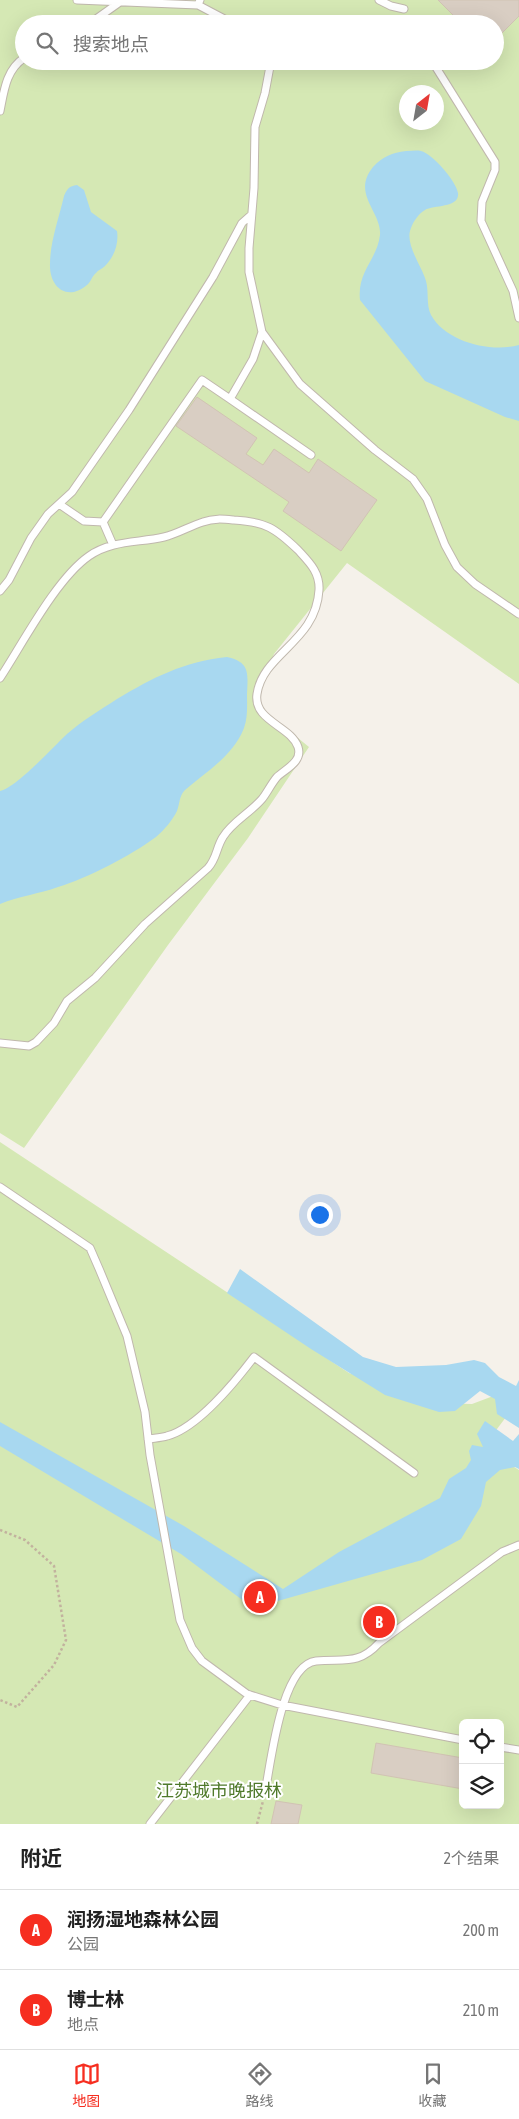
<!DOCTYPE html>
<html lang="zh">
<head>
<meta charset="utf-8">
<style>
	body { margin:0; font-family:"Asap Condensed","Noto Sans SC",sans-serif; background:#f6f6f6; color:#222 }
	.controls { position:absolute; right:15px; bottom:15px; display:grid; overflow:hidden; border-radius:8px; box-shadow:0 5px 20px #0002 }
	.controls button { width:45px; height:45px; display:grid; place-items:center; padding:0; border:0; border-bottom:1px solid #e0e0e0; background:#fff; color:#222; font:25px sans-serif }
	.compass { position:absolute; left:399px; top:85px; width:45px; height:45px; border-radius:50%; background:#fff; box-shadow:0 5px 20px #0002; rotate:31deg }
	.you { position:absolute; left:319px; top:1214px; width:18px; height:18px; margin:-12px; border:4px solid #fff; border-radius:50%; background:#1a73e8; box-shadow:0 0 0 8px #1a73e833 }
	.badge { display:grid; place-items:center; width:32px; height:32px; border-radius:50%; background:#f62e20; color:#fff; font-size:16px; font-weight:700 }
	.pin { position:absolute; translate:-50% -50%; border:2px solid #fff; box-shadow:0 1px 5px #0006 }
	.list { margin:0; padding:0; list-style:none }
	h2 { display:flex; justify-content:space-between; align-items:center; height:65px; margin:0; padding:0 20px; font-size:21px }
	h2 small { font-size:16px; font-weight:400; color:#767676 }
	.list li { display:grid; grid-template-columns:32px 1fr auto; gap:15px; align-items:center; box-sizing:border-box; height:80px; padding:0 20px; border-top:1px solid #e0e0e0 }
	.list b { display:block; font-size:19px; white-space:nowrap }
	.list p { margin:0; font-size:16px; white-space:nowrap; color:#767676 }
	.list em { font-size:16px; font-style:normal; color:#767676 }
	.icon { flex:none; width:28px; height:28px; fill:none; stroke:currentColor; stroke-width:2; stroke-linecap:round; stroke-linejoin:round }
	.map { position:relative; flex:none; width:519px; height:1824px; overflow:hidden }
	.search { position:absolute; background:#fff; box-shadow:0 5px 20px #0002; left:15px; right:15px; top:15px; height:55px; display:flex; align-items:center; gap:12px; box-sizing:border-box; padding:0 18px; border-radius:28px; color:#767676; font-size:19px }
	.sheet { height:225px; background:#fff }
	nav { display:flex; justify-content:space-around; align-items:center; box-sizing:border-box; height:70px; border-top:1px solid #e0e0e0; background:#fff; font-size:14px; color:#767676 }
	nav a { display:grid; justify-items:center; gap:2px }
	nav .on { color:#f62e20 }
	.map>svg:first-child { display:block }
	.green { fill:#d5e8b4; fill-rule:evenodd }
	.water { fill:#a8d8f0 }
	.building { fill:#d9cec3; stroke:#d1c3b3 }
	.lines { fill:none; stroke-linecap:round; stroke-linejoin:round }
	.lane-casing { stroke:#c0b8ad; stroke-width:9 }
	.path { stroke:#c2b29e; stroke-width:2.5; stroke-dasharray:2.5 2.5; stroke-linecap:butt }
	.lane { stroke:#fff; stroke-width:7 }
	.labels { text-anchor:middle; stroke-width:4; stroke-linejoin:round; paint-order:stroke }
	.park-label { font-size:18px; fill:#507a2b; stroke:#fff }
</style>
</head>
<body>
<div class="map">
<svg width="519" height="1824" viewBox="0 0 519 1824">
	<rect width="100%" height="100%" fill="#f5f1ea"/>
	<path class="green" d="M0 0H519V684L347 563 274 654 254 702 309 747 248 838 168 945 24 1148 0 1133ZM24 24H495V61H24ZM406 92H436V122H406Z
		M0 1142 349 1373 431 1403 472 1404 496 1395 506 1417 491 1437 496 1456 519 1470V1824H0ZM463 1723H500V1805H463Z"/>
	<path class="water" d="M406 151C411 151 417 150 421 151 433 154 456 181 458 193 460 208 434 205 425 210 419 213 413 222 411 228 404 244 422 266 426 281 429 291 426 305 431 315 446 342 491 353 519 345V421L505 417 425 381 360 300C357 271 377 260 380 235 382 212 351 194 373 167 383 156 392 153 406 151Z
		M77 185 84 190 91 212 117 231C119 244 114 257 105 266 102 269 98 270 96 273 92 276 91 282 87 285 67 302 49 287 50 264 50 242 59 218 64 196 67 189 69 186 77 185Z
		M227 657C250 662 248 673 247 694 247 705 248 717 244 728 233 756 207 771 185 790 179 796 180 803 177 811 172 821 164 830 156 837 130 856 88 878 58 887 39 894 19 896 0 904V791C17 787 52 748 67 734 82 721 100 710 117 699 154 677 183 662 227 657Z
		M240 1269 363 1357 396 1367 446 1365 474 1360 485 1363 499 1377 516 1386 519 1380V1428L497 1414 495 1399 480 1391 455 1411 439 1412 385 1395 311 1349 227 1293Z
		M485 1421 513 1441 519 1434V1469L515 1467 500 1470 486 1482 481 1506 461 1539 422 1560 253 1608 181 1554 0 1446V1422L184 1526 283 1589 339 1552 440 1498 449 1479 466 1468 471 1460 469 1451 472 1445 483 1447 477 1434Z"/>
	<path class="building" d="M438 0H519V16L495 40V24H462Z
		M197 397 257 438 246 454 263 465 274 449 309 473 318 459 377 500 341 551 283 511 289 502 176 426Z
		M376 1743 463 1758V1789L371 1773Z
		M276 1801 302 1805 298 1824H271Z"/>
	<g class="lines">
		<defs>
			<path id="lane" d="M77 0 198 5
				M200 0 198 5 234 24
				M379 0 391 6 404 9
				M89 24 120 2
				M271 61 265 93 255 127 254 188 249 248V272L262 332 300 384 375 450 413 479 427 499 445 545 457 567 475 584 519 614
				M314 61 319 63 353 61
				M432 61 495 162V170L482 202 481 221 513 291 519 318
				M0 111C4 91 6 70 24 58
				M230 399 311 455
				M59 504 84 521 103 522 202 380 230 399 253 359 262 332
				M103 522 113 545
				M0 591 9 580 31 538 48 514 72 492 129 410 213 277 242 223 251 215
				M0 678C23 643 56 579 89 556 112 540 138 543 164 537 177 534 190 526 203 522 214 518 223 519 234 520 266 522 275 528 298 550 309 562 320 572 319 590 316 642 263 653 257 694 253 721 291 726 298 747 303 762 285 769 277 777 271 784 267 793 262 799 250 813 232 822 223 837 216 848 217 858 208 868L145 924 95 978 67 1001 54 1023 36 1042 29 1046 0 1043
				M0 1187 90 1248 100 1271 127 1336 145 1412 150 1455 180 1620 192 1648 202 1661 247 1694 282 1705 463 1740
				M148 1439C154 1438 161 1438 167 1436 197 1428 235 1382 254 1357L414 1473
				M500 1747 519 1750
				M265 1792C271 1763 281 1665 316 1661 343 1658 358 1666 379 1643L502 1552 519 1545
				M150 1824 250 1695"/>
		</defs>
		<use href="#lane" class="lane-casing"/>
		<path class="path" d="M0 1530 25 1540 54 1566 66 1640 54 1665 17 1707 0 1700
			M257 1824 263 1801"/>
		<use href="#lane" class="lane"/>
	</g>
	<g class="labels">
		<g class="park-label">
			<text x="219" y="1797">江苏城市晚报林</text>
		</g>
	</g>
</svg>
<div class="controls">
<button><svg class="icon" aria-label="locate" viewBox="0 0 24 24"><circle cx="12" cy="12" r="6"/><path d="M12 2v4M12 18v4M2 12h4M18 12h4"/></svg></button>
<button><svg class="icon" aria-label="layers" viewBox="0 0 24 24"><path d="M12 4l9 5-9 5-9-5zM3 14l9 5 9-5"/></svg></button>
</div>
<svg class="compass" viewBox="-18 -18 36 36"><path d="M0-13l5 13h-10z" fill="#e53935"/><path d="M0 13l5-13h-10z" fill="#767676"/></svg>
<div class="you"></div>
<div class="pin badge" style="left:260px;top:1597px">A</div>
<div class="pin badge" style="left:379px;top:1622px">B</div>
<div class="search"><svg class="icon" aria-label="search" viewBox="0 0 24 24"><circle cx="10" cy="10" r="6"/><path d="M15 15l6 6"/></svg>搜索地点</div>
</div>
<section class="sheet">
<h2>附近<small>2个结果</small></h2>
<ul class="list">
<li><span class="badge">A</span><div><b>润扬湿地森林公园</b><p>公园</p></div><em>200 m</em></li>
<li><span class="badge">B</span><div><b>博士林</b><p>地点</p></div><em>210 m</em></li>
</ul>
</section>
<nav>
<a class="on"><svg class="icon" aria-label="map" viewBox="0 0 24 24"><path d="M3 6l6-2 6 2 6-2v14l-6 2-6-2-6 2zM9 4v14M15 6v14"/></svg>地图</a>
<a><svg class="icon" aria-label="directions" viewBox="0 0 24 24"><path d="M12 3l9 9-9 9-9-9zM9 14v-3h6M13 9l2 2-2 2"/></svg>路线</a>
<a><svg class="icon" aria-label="saved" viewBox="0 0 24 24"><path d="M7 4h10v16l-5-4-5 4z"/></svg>收藏</a>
</nav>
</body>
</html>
